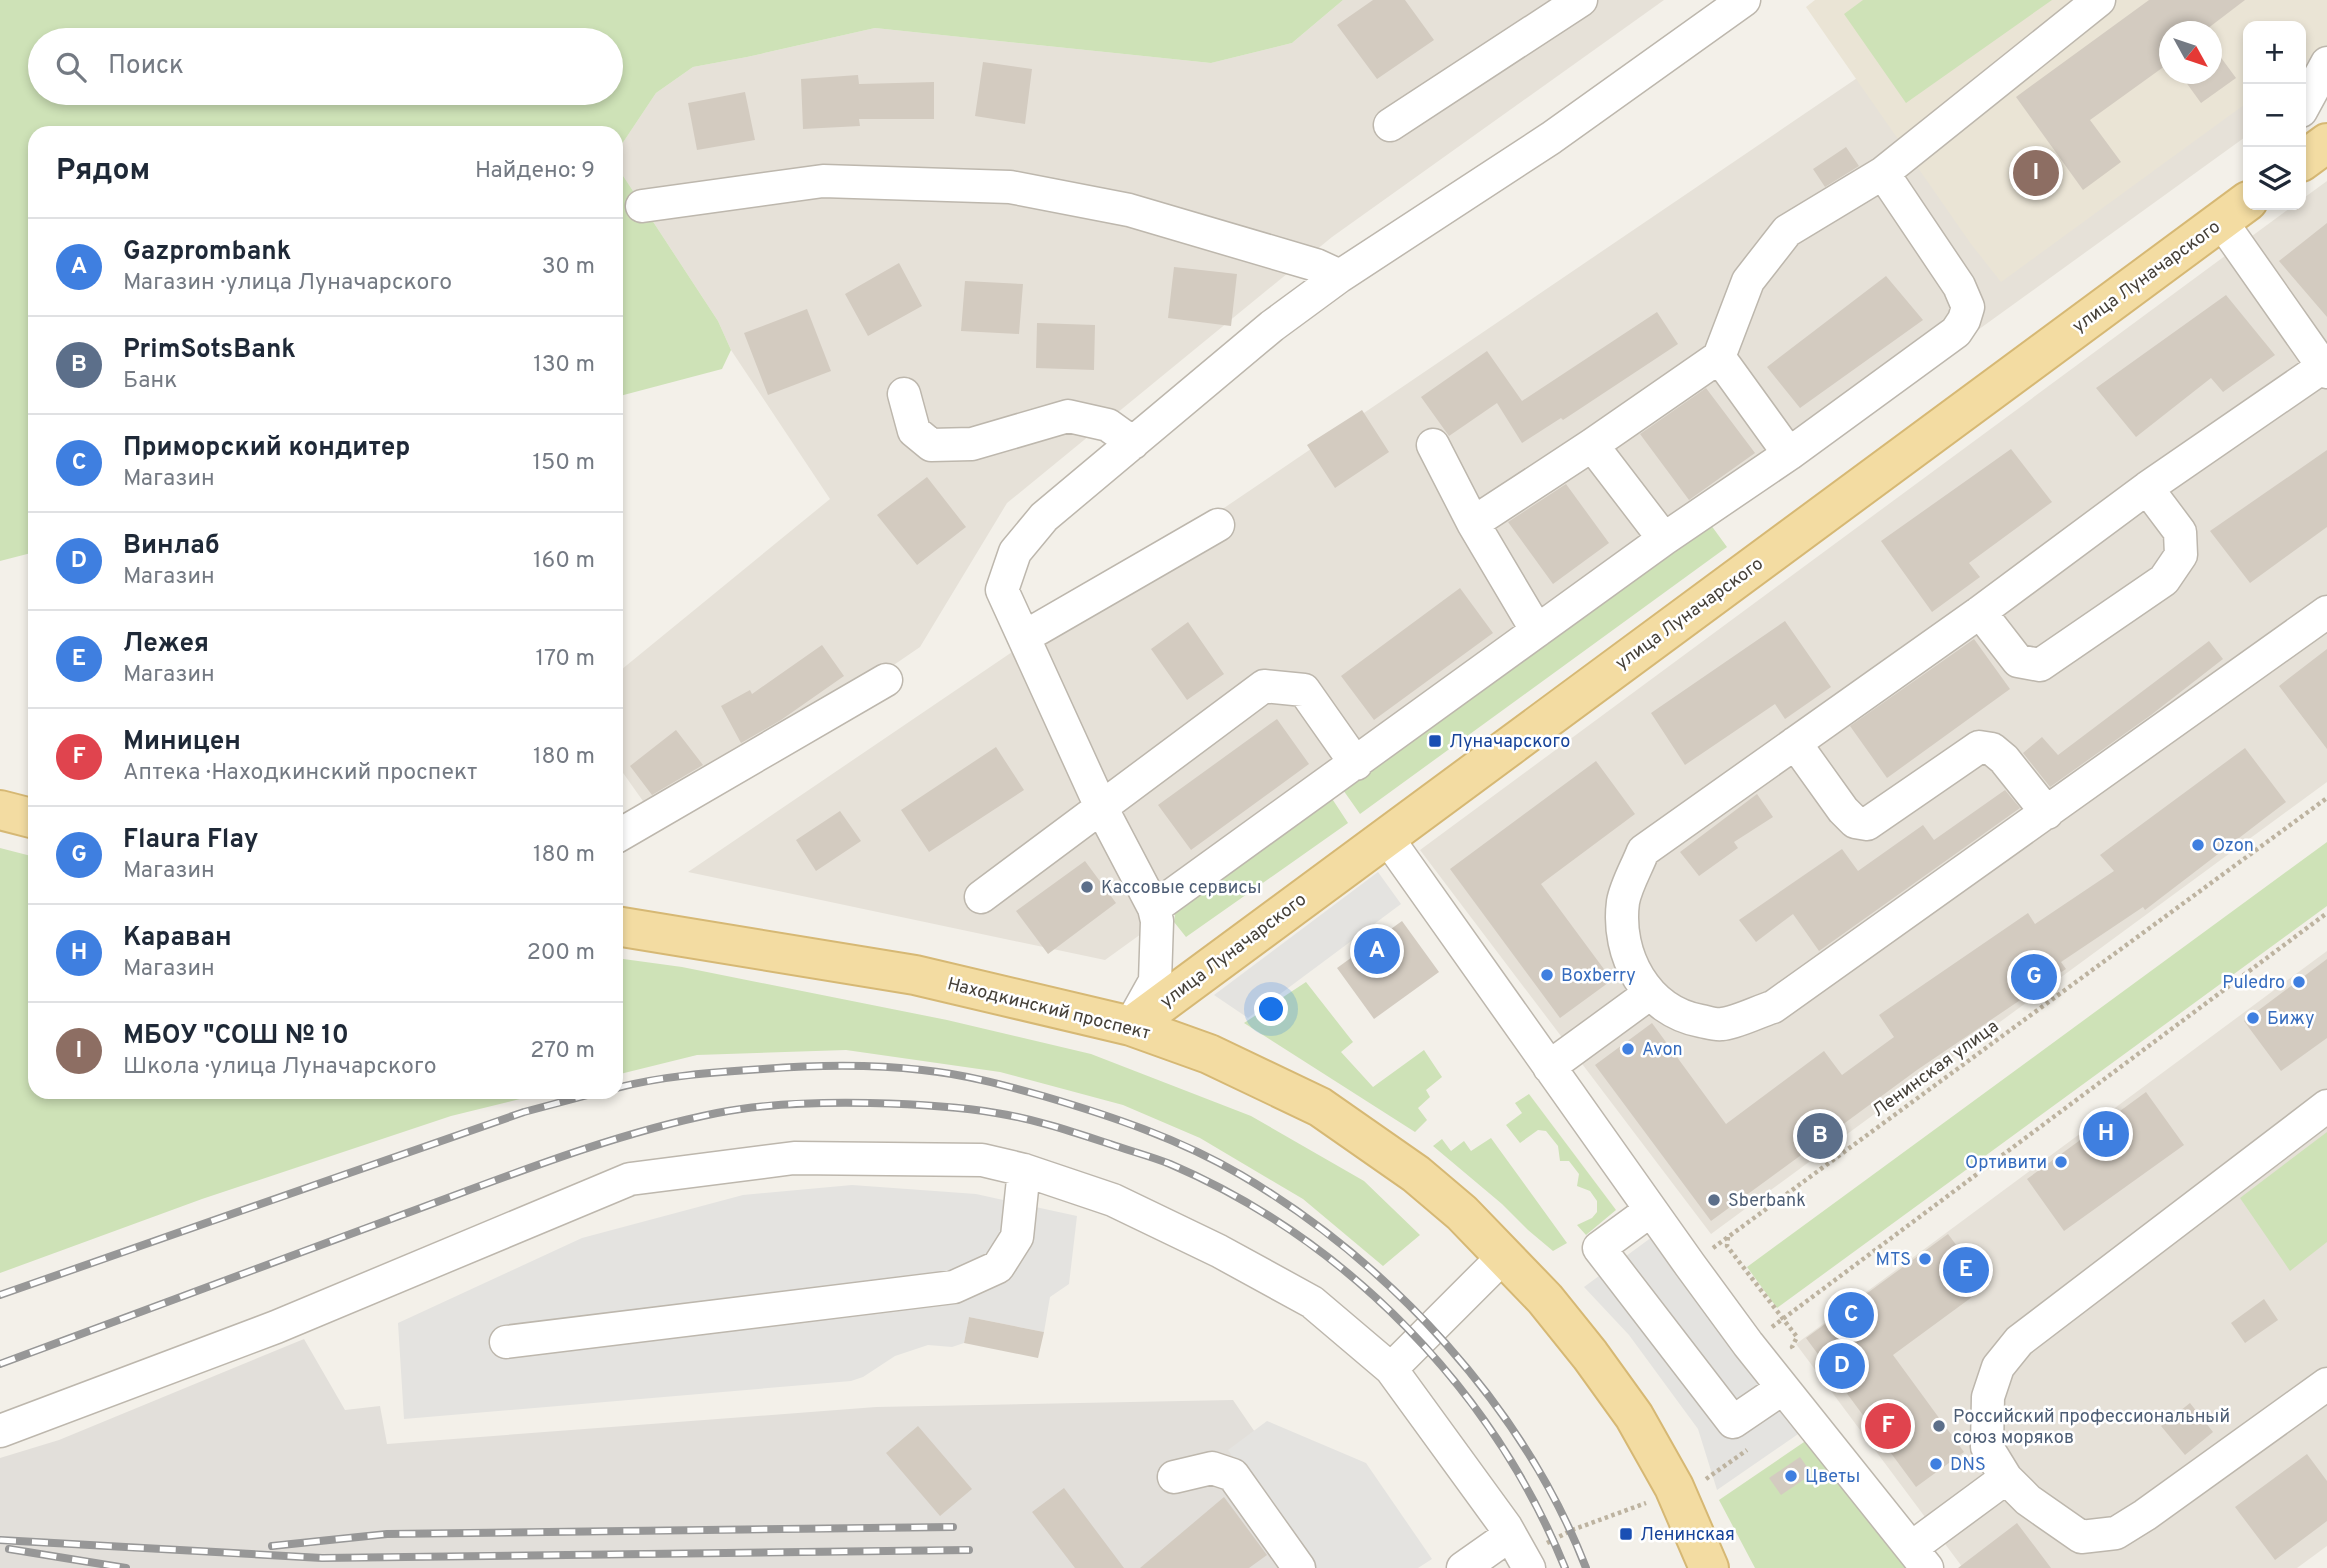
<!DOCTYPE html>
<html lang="ru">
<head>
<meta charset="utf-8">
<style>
	body { margin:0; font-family:Overpass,sans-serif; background:#f6f6f7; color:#1f2937 }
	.controls { position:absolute; right:21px; top:21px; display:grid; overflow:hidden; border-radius:14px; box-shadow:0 4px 10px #0003 }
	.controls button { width:63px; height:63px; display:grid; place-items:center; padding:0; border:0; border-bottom:2px solid #e0e1e3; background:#fff; color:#1f2937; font:35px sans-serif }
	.compass { position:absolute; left:2159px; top:21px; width:63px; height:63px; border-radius:50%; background:#fff; box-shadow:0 4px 10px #0003; rotate:130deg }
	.you { position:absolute; left:1272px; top:1010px; width:24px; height:24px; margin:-18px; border:5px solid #fff; border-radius:50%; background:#1a73e8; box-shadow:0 0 0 10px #1a73e833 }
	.badge { display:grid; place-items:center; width:46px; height:46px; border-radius:50%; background:#2563eb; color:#fff; font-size:23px; font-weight:700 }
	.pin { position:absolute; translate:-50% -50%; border:4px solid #fff; box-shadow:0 2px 7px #0006 }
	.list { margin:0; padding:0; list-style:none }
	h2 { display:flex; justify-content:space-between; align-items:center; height:91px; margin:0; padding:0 28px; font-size:30px }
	h2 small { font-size:23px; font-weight:400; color:#747a83 }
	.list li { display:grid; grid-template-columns:46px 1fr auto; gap:21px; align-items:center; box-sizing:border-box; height:98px; padding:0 28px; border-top:2px solid #e0e1e3 }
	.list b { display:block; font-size:26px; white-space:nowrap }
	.list p { margin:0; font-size:23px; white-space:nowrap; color:#747a83 }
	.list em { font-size:23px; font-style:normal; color:#747a83 }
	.icon { flex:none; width:38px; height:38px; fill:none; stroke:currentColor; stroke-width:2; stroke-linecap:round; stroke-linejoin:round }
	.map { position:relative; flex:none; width:2327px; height:1568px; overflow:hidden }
	.search { position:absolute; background:#fff; box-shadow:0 4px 10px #0003; left:28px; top:28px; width:595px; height:77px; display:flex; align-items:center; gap:18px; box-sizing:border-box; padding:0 24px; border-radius:38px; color:#747a83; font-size:26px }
	.panel { position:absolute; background:#fff; box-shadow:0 4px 10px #0003; left:28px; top:126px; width:595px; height:973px; border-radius:21px }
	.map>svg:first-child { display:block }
	.residential { fill:#e6e1d8; fill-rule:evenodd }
	.industrial { fill:#e2dfda }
	.education { fill:#eae4d5; fill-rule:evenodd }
	.green { fill:#cee2b7; fill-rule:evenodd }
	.parking { fill:#e4e3e0 }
	.building { fill:#d3cbc0 }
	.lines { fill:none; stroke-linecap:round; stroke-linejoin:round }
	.minor-casing { stroke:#bdb7ad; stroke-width:35 }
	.major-casing { stroke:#d6b874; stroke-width:42 }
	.path { stroke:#bdb3a0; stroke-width:4.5; stroke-dasharray:3.5 3.5; stroke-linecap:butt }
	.minor { stroke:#fff; stroke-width:32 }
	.major { stroke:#f3dca2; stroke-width:38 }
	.rail-casing { stroke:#979797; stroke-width:8 }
	.rail { stroke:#fff; stroke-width:5; stroke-dasharray:16; stroke-linecap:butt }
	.transit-dot { fill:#1a4fb4; stroke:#fff; stroke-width:2.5 }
	.shop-dot { fill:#3f7fe0; stroke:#fff; stroke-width:2.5 }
	.service-dot { fill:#5c6f8a; stroke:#fff; stroke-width:2.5 }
	.labels { text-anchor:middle; stroke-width:5; stroke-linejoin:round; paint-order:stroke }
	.street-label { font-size:18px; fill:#454038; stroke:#fff }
	.transit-label { font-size:18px; fill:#164399; stroke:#fff; text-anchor:start }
	.shop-label { font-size:18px; fill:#366cbe; stroke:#fff; text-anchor:start }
	.service-label { font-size:18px; fill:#4e5e75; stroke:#fff; text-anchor:start }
</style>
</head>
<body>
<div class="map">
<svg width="2327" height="1568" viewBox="0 0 2327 1568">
	<rect width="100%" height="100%" fill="#f3f0e9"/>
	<path class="residential" d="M1343 0H1664L1332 237 1007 503 920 647 660 825 616 763V674L830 499 731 350 718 321 616 165V153L656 93 693 67 747 57 875 28 1211 63 1292 43Z
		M1972 0H2327V78L2301 97V26H2248V135L1105 960 688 872ZM2170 32H2212V74H2170Z
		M2327 181V782L1711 1234 1420 850 2294 205H2301V200Z
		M2327 951V1546L2297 1568H1963L1796 1344Z"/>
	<path class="industrial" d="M304 1339 345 1410 380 1406 387 1444 876 1407 1233 1400 1348 1568H0V1458L59 1440Z"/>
	<path class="education" d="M1815 0H2327V45L2301 64V26H2248V102L2001 282 1971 244 1806 7ZM2170 32H2212V74H2170Z"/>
	<path class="green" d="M0 0H1343L1292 43 1211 63 875 28 747 57 693 67 656 93 616 153V133H35V552L0 561ZM40 40H611V93H40Z
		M1863 0H2052L1906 103 1844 14Z
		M616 165 718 321 731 350 722 369 616 397Z
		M1708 521 1727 547 1360 814 1341 787Z
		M1329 794 1348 823 1186 937 1174 922 1176 907Z
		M2327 842V906L1777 1308 1747 1267Z
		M0 848 35 857V1092H548L451 1116 202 1199 0 1273Z
		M616 958 682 967 947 1020 1091 1054 1251 1116 1364 1181 1420 1235 1383 1266 1303 1199 1200 1138 1123 1105 1000 1072 846 1050 697 1055 616 1075Z
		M1306 982 1353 1042 1341 1052 1373 1087 1424 1050 1442 1077 1426 1090 1430 1097 1418 1108 1427 1120 1415 1132 1244 1023Z
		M1529 1094 1616 1210 1586 1235 1577 1225 1592 1218 1597 1212V1201L1590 1191 1577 1186 1579 1174 1569 1161H1560L1558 1146 1546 1131 1538 1130 1520 1143 1506 1125 1522 1113 1515 1103Z
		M2327 1132V1242L2290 1271 2240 1198Z
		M1491 1138 1567 1243 1553 1251 1528 1230 1502 1204 1433 1146 1442 1139 1451 1151 1464 1141 1471 1151Z
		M1807 1440 1912 1568H1755L1719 1500Z"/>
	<path class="parking" d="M1378 872 1401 904 1248 1018 1214 995Z
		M852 1185 976 1194 1077 1216 1069 1284 1050 1297 1044 1332 969 1317 964 1343 952 1347 928 1345 895 1356 863 1377 851 1381 404 1419 398 1323 582 1238 743 1195Z
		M1652 1237 1801 1432 1717 1490 1698 1429 1629 1335 1584 1287Z
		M1267 1421 1366 1463 1432 1559 1418 1568H1311L1228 1450Z"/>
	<path class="building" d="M1373 0H1405L1434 40 1377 79 1337 25Z
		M2149 0H2245L2203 32H2169V63L2090 120 2121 162 2083 190 2016 97Z
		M2211 44 2236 78 2201 103 2180 74H2211Z
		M983 62 1032 69 1025 124 975 116Z
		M858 75 859 84 934 82V119H859L860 126 803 129 801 79Z
		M745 92 755 140 697 150 688 103Z
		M1846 147 1859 166 1825 187 1813 169Z
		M2327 223V317L2279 261Z
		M899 263 922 306 868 336 845 294Z
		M1174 267 1237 274 1231 326 1168 318Z
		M1886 276 1923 320 1800 408 1767 367Z
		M965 281 1023 284 1019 334 961 331Z
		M2226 295 2275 355 2223 392 2211 378 2136 437 2096 388Z
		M807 309 831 371 768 395 744 333Z
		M1657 312 1678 344 1563 420 1561 418 1522 443 1497 403 1449 436 1421 397 1487 351 1522 401Z
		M1037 323 1095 325 1094 370 1036 368Z
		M1706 388 1755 453 1689 500 1640 434Z
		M1362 410 1389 452 1335 488 1307 445Z
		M2011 449 2052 502 1969 563 1980 577 1932 612 1881 541Z
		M2327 450V527L2250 583 2210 531Z
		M927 477 966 527 917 565 877 515Z
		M1566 484 1609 543 1553 584 1508 522Z
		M1460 588 1493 633 1374 720 1341 676Z
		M1785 621 1831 687 1785 719 1775 704 1685 765 1651 713Z
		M1188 622 1224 674 1187 700 1151 649Z
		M1974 639 2010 689 1887 778 1850 726Z
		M2209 641 2223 659 2151 715 2050 787 2023 753 2042 737 2058 755Z
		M822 645 844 676 781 720 741 743 721 706 750 690 752 694Z
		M2327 649V749L2279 686Z
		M1277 719 1309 764 1191 850 1158 805Z
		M676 730 703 765 652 795 630 766Z
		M996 747 1024 790 929 852 901 810Z
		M2245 748 2286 802 2145 910 2143 907 2061 962 2066 969 1917 1070 1711 1221 1595 1065 1652 1023 1726 1124 1824 1051 1842 1075 1894 1037 1879 1015 2028 913 2035 924 2114 871 2100 855Z
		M1596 761 1635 814 1541 884 1612 980 1560 1018 1450 869Z
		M2005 790 2020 808 1819 951 1793 914 1756 942 1739 920 1842 849 1858 871 1923 825 1934 840Z
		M1757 794 1773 817 1734 842 1738 848 1699 876 1680 852Z
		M840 811 861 841 816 871 796 840Z
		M1085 861 1116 903 1048 954 1016 911Z
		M1402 921 1439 972 1374 1019 1337 968Z
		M2327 959V1038L2281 1071 2244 1021Z
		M2146 1092 2184 1145 2064 1231 2027 1179Z
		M1948 1234 1987 1286 1893 1355 1964 1452 1916 1487 1806 1338Z
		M2264 1299 2278 1320 2245 1343 2231 1323Z
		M969 1317 1044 1332 1038 1358 964 1343Z
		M2190 1403 2213 1432 2185 1455 2161 1426Z
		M918 1426 972 1489 940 1516 886 1453Z
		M2307 1454 2327 1481V1521L2275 1560 2235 1507Z
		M1800 1457 1812 1474 1781 1495 1769 1478Z
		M1064 1488 1124 1568H1075L1032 1512Z
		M1224 1497 1267 1555 1249 1568H1140Z
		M2017 1523 2051 1568H1958Z"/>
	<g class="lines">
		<defs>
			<path id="minor" d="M2301 111 2327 63
				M1390 125 1581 0
				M642 206 823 181 1010 187 1129 210 1316 265 1340 276
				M2221 221 2327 372
				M1719 357 1789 454
				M2327 364 2147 488 1980 612 1643 851C1637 867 1626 885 1623 902 1616 955 1646 1011 1701 1021 1707 1022 1715 1025 1722 1024 1736 1023 1759 1011 1773 1007L2327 612
				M904 394 914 431 931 445 972 444 1068 416 1108 425 1133 443
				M1433 445 1473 523 1537 631
				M1592 445 1664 539
				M1473 523 1592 445 1719 357 1748 281 1787 231 1883 173 2099 0
				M1980 612 2018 661 2040 665 2164 580 2181 555 2180 532 2147 488
				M1024 637 1218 525
				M1795 743 1843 810 1855 822 1867 824 1979 747 1992 749 2004 759 2047 813
				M1386 836 1690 1265 1748 1344 1927 1568
				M616 837 886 680
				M981 897 1264 686 1304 690 1356 764
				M1154 908 1664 539 1789 454 1956 332 1964 320 1968 307 1959 286 1883 173
				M1131 1024 1155 981 1157 921 1154 908 1101 807 1002 590 1015 552 1044 517 1272 326 1340 276 1551 138 1744 0
				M1549 1067 1649 994
				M1651 1210 1599 1248 1733 1422 1783 1388
				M1505 1255 1391 1369 1506 1527 1529 1568
				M506 1342 954 1287 998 1267 1017 1237 1024 1170
				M0 1431 276 1327 630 1179 794 1158 982 1160 1024 1170 1113 1200 1219 1251 1312 1302 1391 1369
				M1174 1477 1212 1468 1233 1475 1299 1568
				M2006 1478 2028 1500 2081 1537 2116 1533 2145 1515 2327 1384
				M1911 1548 2006 1478 1987 1447 1988 1397 1998 1367 2019 1341 2327 1106
				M1463 1568 1510 1535"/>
			<path id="major" d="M2301 162 2327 143
				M0 810 35 819
				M616 926 915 975 1131 1026 1209 1054 1320 1107 1416 1174 1462 1213 1545 1299 1590 1355 1634 1416 1674 1487 1709 1568
				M1131 1026 2248 201"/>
		</defs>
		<use href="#minor" class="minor-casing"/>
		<use href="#major" class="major-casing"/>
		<path class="path" d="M1728 1237 1727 1246 1797 1337 1792 1347 1794 1350
			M1713 1248 2327 798
			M1772 1327 2327 913
			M1706 1479 1747 1450
			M1547 1543 1572 1530 1646 1503"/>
		<use href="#minor" class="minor"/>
		<use href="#major" class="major"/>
		<defs>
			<path id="rail" d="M616 1088C663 1076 714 1072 763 1069 815 1065 870 1064 922 1070 963 1074 1004 1085 1043 1096 1111 1116 1180 1139 1241 1175 1389 1262 1524 1407 1586 1568
				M0 1295 524 1112 599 1092
				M0 1364C133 1315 266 1265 399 1216 503 1178 608 1135 717 1113 767 1103 819 1102 870 1103 912 1104 955 1106 996 1113 1035 1119 1073 1132 1110 1144 1130 1151 1150 1156 1170 1164 1347 1240 1493 1390 1565 1568
				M0 1540 322 1558 969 1550
				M272 1546 387 1534 953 1527
				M9 1549 126 1568"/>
		</defs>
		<use href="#rail" class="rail-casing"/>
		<use href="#rail" class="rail"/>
	</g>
	<g class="transit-dot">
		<rect x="1428" y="734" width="14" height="14" rx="3.5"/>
		<rect x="1619" y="1527" width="14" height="14" rx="3.5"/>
	</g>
	<g class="shop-dot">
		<circle cx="2198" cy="845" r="7"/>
		<circle cx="1547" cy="975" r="7"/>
		<circle cx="2299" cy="982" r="7"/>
		<circle cx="2253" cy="1018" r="7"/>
		<circle cx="1628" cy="1049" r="7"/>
		<circle cx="2061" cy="1162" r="7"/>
		<circle cx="1925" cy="1259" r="7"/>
		<circle cx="1936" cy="1464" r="7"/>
		<circle cx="1791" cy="1476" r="7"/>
	</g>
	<g class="service-dot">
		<circle cx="1087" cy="887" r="7"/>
		<circle cx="1714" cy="1200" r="7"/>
		<circle cx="1939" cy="1426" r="7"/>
	</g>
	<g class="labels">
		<g class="street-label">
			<text transform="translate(2146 276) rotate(-36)" y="6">улица Луначарского</text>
			<text transform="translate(1689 613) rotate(-36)" y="6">улица Луначарского</text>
			<text transform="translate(1233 950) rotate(-37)" y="6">улица Луначарского</text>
			<text transform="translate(1049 1008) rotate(14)" y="6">Находкинский проспект</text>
			<text transform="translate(1935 1068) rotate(-36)" y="6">Ленинская улица</text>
		</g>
		<g class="transit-label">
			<text x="1449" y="747">Луначарского</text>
			<text x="1640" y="1540">Ленинская</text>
		</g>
		<g class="shop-label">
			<text x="2212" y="851">Ozon</text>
			<text x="1561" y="981">Boxberry</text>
			<text x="2285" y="988" text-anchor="end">Puledro</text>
			<text x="2267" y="1024">Бижу</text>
			<text x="1642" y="1055">Avon</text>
			<text x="2047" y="1168" text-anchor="end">Ортивити</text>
			<text x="1911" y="1265" text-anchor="end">MTS</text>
			<text x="1950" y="1470">DNS</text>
			<text x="1805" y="1482">Цветы</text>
		</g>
		<g class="service-label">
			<text x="1101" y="893">Кассовые сервисы</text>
			<text x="1728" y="1206">Sberbank</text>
			<text x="1953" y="1422">Российский профессиональный<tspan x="1953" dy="21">союз моряков</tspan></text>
		</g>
	</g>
</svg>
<div class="controls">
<button>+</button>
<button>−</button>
<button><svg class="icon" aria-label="layers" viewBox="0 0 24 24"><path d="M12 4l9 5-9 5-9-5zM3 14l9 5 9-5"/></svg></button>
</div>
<svg class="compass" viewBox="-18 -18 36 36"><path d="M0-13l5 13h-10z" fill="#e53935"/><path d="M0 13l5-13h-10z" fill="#747a83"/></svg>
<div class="you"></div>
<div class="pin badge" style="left:1377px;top:951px;background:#3f7fe0">A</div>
<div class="pin badge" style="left:1820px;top:1136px;background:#5c6f8a">B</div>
<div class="pin badge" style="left:1851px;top:1315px;background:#3f7fe0">C</div>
<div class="pin badge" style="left:1842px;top:1366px;background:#3f7fe0">D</div>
<div class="pin badge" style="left:1966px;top:1270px;background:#3f7fe0">E</div>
<div class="pin badge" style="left:1888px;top:1426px;background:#e0444e">F</div>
<div class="pin badge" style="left:2034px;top:977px;background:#3f7fe0">G</div>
<div class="pin badge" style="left:2106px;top:1134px;background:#3f7fe0">H</div>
<div class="pin badge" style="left:2036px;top:173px;background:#8d6e63">I</div>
<div class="search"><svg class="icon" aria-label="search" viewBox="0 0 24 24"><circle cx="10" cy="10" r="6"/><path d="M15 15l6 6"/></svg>Поиск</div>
<section class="panel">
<h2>Рядом<small>Найдено: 9</small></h2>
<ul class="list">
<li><span class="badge" style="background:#3f7fe0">A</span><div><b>Gazprombank</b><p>Магазин · улица Луначарского</p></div><em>30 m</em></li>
<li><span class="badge" style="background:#5c6f8a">B</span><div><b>PrimSotsBank</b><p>Банк</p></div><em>130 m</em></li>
<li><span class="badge" style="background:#3f7fe0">C</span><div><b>Приморский кондитер</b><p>Магазин</p></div><em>150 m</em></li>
<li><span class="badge" style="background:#3f7fe0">D</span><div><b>Винлаб</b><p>Магазин</p></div><em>160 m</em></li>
<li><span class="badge" style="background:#3f7fe0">E</span><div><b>Лежея</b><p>Магазин</p></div><em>170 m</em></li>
<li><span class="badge" style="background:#e0444e">F</span><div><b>Миницен</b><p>Аптека · Находкинский проспект</p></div><em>180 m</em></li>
<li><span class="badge" style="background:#3f7fe0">G</span><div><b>Flaura Flay</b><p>Магазин</p></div><em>180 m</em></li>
<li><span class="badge" style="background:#3f7fe0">H</span><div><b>Караван</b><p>Магазин</p></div><em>200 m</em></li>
<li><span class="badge" style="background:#8d6e63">I</span><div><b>МБОУ &quot;СОШ № 10</b><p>Школа · улица Луначарского</p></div><em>270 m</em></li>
</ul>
</section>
</div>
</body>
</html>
